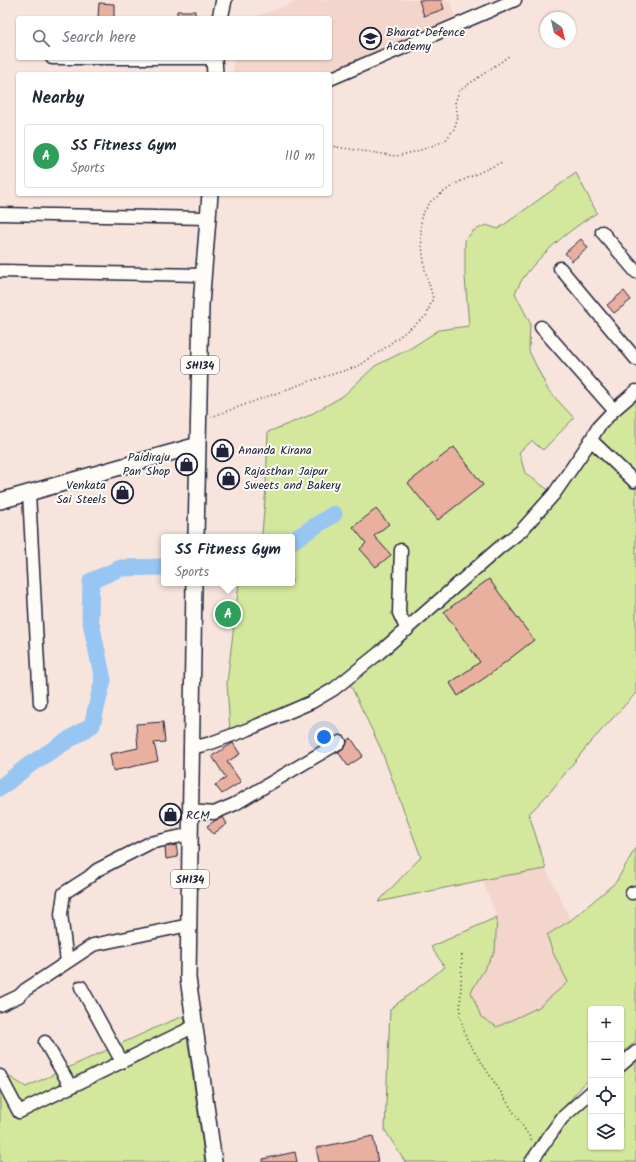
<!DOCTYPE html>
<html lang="en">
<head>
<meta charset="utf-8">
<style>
	body { margin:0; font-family:Kalam,sans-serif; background:#f2f2f3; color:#1f2937 }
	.controls { position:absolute; right:12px; bottom:12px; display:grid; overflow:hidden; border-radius:4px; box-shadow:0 1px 3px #0004 }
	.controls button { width:36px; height:36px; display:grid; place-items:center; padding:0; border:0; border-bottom:1px solid #e0e1e3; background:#fff; color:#1f2937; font:20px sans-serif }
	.compass { position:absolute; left:540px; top:12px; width:36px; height:36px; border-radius:50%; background:#fff; box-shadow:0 1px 3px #0004; rotate:146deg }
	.you { position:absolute; left:324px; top:737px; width:14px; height:14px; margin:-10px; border:3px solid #fff; border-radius:50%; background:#1a73e8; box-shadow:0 0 0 6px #1a73e833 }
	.badge { display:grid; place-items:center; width:26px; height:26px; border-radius:50%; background:#b45309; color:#fff; font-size:13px; font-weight:700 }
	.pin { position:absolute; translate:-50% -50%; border:2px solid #fff; box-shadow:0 1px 4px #0006 }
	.popup { position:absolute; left:161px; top:534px; width:134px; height:52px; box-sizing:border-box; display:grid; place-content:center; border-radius:4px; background:#fff; filter:drop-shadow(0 1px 3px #0005); font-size:13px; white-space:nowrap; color:#747a83 }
	.popup b { font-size:15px; color:#1f2937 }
	.popup::after { content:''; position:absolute; left:50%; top:100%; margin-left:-8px; border:8px solid transparent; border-top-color:#fff }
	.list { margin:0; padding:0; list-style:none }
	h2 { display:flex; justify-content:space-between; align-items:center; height:52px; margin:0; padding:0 16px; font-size:17px }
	h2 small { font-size:13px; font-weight:400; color:#747a83 }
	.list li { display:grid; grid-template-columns:26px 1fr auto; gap:12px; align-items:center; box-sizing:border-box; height:64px; margin:0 8px 8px; padding:0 8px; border:1px solid #e0e1e3; border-radius:4px }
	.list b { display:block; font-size:15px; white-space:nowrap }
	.list p { margin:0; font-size:13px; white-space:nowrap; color:#747a83 }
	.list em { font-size:13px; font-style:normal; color:#747a83 }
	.icon { flex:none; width:22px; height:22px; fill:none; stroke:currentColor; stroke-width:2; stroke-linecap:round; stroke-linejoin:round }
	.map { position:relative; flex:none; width:636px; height:1162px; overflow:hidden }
	.search { position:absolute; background:#fff; box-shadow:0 1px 3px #0004; left:16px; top:16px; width:316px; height:44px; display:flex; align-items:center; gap:10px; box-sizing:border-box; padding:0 14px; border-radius:4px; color:#747a83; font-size:15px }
	.panel { position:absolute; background:#fff; box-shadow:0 1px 3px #0004; left:16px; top:72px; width:316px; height:124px; border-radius:4px }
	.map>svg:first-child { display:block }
	.built { fill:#f3d5cb }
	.green { fill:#d3e89d; stroke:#7a856c }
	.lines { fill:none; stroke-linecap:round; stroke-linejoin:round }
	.river { stroke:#98c6f3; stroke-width:17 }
	.building { fill:#e9b0a0; stroke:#22223b }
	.minor-casing { stroke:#22223b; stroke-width:15 }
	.major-casing { stroke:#22223b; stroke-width:18 }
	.path { stroke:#22223b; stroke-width:1.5; stroke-dasharray:1 3; stroke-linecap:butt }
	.minor { stroke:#fdfcf7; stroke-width:12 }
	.major { stroke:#fdfcf7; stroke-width:15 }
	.labels { text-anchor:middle; stroke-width:4; stroke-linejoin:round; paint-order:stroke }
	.shield { fill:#fdfcf7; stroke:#646373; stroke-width:1 }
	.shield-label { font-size:11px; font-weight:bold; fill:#22223b }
	.poi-label { font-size:12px; fill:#22223b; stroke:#fdfcf7; text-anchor:start }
</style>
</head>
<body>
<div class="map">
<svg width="636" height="1162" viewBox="0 0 636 1162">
	<rect width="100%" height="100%" fill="#f7e5dd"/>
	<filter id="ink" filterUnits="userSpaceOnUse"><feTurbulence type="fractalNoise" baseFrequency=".025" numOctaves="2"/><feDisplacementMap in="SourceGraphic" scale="8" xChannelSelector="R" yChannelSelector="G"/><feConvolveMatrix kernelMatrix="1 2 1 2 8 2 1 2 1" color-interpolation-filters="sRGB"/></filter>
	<g filter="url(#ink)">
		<path class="built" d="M301 0H450L456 19 327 74H233L234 58H330V18H252Z
			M546 869 571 920 547 935 553 953 568 982 539 1007 497 1027 481 1017 471 992 495 951 497 917 482 880Z"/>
		<path class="green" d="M576 173 597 213C574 226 539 255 524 277 520 282 518 288 515 293L530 323 529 351 548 390 574 418 543 450 532 441 519 452 525 473 554 494 576 460 636 391V693L588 745 550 792 529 814 546 869 497 877 378 902 421 857 381 749 349 682 334 689 230 732 227 683 239 583H292V537H260L262 534 266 487 268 432 308 416 343 396 375 366 411 348 439 330 469 326 465 277V240L473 231 486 225 498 229Z
			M636 847V1041L621 1054V1009H591V1078L583 1085 540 1135 524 1162H405L385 1130 390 1009 445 967 431 947 497 917 495 951 471 992 481 1017 497 1027 539 1007 568 982 553 953 547 935 571 920 616 882Z
			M184 1016 205 1162H0V1071L26 1087 166 1023Z
			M636 1055V1162H536L570 1109 591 1092V1147H621V1067Z"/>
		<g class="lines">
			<path class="river" d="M292 541 334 514
				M0 788 29 765 92 725 103 680 90 618 91 581 121 568 164 567"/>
		</g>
		<path class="building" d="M419 0H441L444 9 424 16Z
			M99 3 114 4V18H98Z
			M177 11H195V18H177Z
			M581 239 588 248 572 261 565 253Z
			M624 291 631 300 614 313 607 305Z
			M454 447 483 485 438 520 408 483Z
			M376 509 389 524 374 536 391 555 376 567 360 549 366 543 353 527Z
			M489 579 534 640 486 677 458 696 450 683 480 662 444 612Z
			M163 722 165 742 154 743 158 761 113 771 110 754 138 748 136 724Z
			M351 738 363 756 348 766 338 752 346 746 347 741Z
			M233 743 240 754 227 762 241 782 222 794 215 785 226 778 212 756Z
			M223 817 227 824 213 834 207 826 216 820Z
			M176 845 178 857 166 859 165 847Z
			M373 1136 378 1162H319L316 1148Z
			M295 1152 297 1162H263V1159Z"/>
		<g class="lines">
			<defs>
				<path id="minor" d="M52 58H214
					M330 79 515 0
					M0 214 207 218
					M602 232 636 272
					M560 268 636 359
					M0 271 202 275
					M541 327 614 410
					M591 440 634 481 636 480
					M29 493 40 703
					M401 550 399 613 407 630
					M192 748 211 743 249 729 312 702 334 689 379 653 499 548 521 531 554 494 587 446 599 426 614 410 636 391
					M191 811 214 813 235 804 340 742
					M632 893 636 892
					M67 962 61 914 64 893 89 877 97 870 150 843 191 834
					M81 987 122 1062
					M0 1005 19 996 25 990 93 945 189 925
					M45 1042 71 1087
					M621 1065 636 1052
					M0 1076 19 1112 195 1026
					M531 1162 562 1118 591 1092"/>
				<path id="major" d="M220 18 224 0
					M214 58 215 74
					M0 501 198 445
					M196 537 201 305 210 194
					M194 583 188 978 214 1162"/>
			</defs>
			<use href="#minor" class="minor-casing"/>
			<use href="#major" class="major-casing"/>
			<path class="path" d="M330 146 396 156 418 151 445 141 454 129 458 117 455 103 459 91 509 56
				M211 417 310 381 350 369 362 364 382 350 426 316 433 298 425 270 421 238V216L431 201 455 184 502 162
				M462 955 460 1016 467 1040 533 1142"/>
			<use href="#minor" class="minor"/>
			<use href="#major" class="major"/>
		</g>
	</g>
	<defs>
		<symbol id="school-ring" viewBox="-11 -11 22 22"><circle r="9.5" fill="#fdfcf7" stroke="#22223b" stroke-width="1.5"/><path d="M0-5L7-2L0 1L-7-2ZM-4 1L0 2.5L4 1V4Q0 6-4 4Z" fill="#22223b"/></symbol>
		<symbol id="shop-ring" viewBox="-11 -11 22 22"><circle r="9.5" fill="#fdfcf7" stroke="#22223b" stroke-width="1.5"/><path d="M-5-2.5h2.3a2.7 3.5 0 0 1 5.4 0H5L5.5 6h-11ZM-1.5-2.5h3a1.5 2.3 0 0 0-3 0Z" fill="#22223b"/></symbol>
	</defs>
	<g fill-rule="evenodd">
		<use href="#school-ring" x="358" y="26" width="25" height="25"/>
		<use href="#shop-ring" x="210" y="438" width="25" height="25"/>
		<use href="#shop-ring" x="174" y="452" width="25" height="25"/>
		<use href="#shop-ring" x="216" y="466" width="25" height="25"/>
		<use href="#shop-ring" x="110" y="480" width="25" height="25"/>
		<use href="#shop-ring" x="158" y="802" width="25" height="25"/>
	</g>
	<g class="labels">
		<g class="shield">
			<rect x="181" y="356" width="38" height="18" rx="3"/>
			<rect x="171" y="870" width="38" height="18" rx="3"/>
		</g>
		<g class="shield-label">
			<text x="200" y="369">SH134</text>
			<text x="190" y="883">SH134</text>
		</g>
		<g class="poi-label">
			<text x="386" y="36">Bharat Defence<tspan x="386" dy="14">Academy</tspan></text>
			<text x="238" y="454">Ananda Kirana</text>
			<text x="170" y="461" text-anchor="end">Paidiraju<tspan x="170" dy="14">Pan Shop</tspan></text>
			<text x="244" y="475">Rajasthan Jaipur<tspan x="244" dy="14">Sweets and Bakery</tspan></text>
			<text x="106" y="489" text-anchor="end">Venkata<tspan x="106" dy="14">Sai Steels</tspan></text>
			<text x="186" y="819">RCM</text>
		</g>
	</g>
</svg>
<div class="controls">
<button>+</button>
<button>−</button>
<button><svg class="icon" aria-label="locate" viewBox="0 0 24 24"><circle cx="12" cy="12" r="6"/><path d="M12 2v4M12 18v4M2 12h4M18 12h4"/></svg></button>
<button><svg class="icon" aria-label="layers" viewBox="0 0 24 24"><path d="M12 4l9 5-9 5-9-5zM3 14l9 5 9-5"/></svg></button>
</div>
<svg class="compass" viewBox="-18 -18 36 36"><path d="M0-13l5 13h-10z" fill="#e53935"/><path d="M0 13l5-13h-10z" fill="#747a83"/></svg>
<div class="you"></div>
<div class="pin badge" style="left:228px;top:614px;background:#2e9e5b">A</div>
<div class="popup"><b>SS Fitness Gym</b>Sports</div>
<div class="search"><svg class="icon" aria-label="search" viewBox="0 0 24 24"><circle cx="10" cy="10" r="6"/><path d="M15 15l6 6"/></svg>Search here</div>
<section class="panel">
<h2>Nearby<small></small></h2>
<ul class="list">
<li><span class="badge" style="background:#2e9e5b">A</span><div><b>SS Fitness Gym</b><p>Sports</p></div><em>110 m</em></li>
</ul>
</section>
</div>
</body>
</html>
